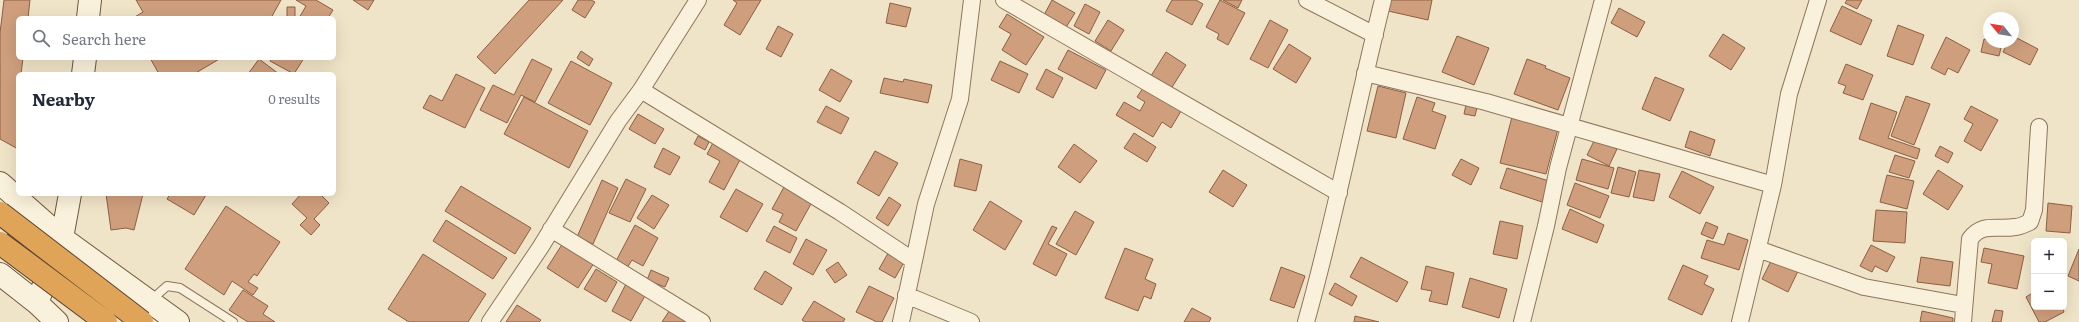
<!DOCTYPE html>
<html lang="en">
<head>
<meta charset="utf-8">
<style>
	body { margin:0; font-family:Literata,serif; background:#f6f6f7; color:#1f2937 }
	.controls { position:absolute; right:12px; bottom:12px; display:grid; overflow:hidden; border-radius:6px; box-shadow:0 4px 16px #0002 }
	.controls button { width:36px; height:36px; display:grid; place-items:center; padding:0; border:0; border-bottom:1px solid #e0e1e3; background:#fff; color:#1f2937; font:20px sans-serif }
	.compass { position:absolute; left:1983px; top:12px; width:36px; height:36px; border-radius:50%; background:#fff; box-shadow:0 4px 16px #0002; rotate:300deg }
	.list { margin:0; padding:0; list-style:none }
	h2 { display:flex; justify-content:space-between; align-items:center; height:52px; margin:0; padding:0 16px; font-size:17px }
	h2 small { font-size:13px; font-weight:400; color:#747a83 }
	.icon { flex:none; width:22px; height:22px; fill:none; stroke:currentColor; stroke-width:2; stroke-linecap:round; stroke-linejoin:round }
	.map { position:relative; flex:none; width:2079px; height:322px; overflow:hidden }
	.search { position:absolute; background:#fff; box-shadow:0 4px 16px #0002; left:16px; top:16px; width:320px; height:44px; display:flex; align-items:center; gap:10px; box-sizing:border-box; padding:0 14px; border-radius:6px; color:#747a83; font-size:15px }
	.panel { position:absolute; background:#fff; box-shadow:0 4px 16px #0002; left:16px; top:72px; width:320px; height:124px; border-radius:6px }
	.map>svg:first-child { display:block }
	.building { fill:#cf9f7d; stroke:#8d5f41 }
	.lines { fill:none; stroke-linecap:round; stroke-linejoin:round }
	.lane-casing { stroke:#8d765c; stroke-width:10 }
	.street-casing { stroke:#8d765c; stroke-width:18 }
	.secondary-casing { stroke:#6f573f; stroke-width:24 }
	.lane { stroke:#faf1dc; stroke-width:8 }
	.street { stroke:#faf1dc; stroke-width:16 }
	.secondary { stroke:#faf1dc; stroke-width:22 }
	.highway-bridge-casing { stroke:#5b4430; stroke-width:24; stroke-linecap:butt }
	.highway-bridge { stroke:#e0a458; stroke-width:22 }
</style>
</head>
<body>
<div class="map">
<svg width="2079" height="322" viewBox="0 0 2079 322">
	<rect width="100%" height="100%" fill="#f0e4c8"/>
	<path class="building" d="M4 0H30L28 18H18V58H23L21 74H18V149L0 139V33Z
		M136 0H281L271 18H133L143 12Z
		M296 0H316L333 10 328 18H299L306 6Z
		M353 0H374L368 10Z
		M529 0H563L495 74 477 57Z
		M578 0H591L595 2 585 18 572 10Z
		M733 0H761L740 35 724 25 737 3Z
		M1052 0 1075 13 1065 29 1043 17Z
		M1172 0H1196L1203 4 1192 25 1166 11Z
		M1220 0 1245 13 1228 45 1217 39 1219 34 1206 27Z
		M1223 0H1242L1238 8Z
		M1390 0H1432L1428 20 1388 11Z
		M1847 0H1862L1857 9 1845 3Z
		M890 3 911 8 906 27 886 23Z
		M1085 4 1100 12 1089 34 1074 26Z
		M1842 6 1872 20 1861 45 1830 31Z
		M287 7H295V18H287Z
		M1619 8 1645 22 1637 37 1611 23Z
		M1007 14 1044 37 1026 65 1002 50 1011 34 999 27Z
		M1108 20 1124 30 1111 51 1095 41Z
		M1270 20 1288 30 1268 68 1250 59Z
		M1898 25 1924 35 1913 65 1887 56Z
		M778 26 793 34 781 57 766 49Z
		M1723 34 1745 48 1731 70 1709 56Z
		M1457 36 1489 48 1474 85 1442 72Z
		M2013 36 2038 49 2030 65 2003 52 2008 42H2013Z
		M1946 37 1970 50 1958 73 1948 68 1945 75 1931 68Z
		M1984 39 2002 44 1999 56 1981 52Z
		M1289 44 1311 58 1296 83 1273 69Z
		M1068 50 1106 70 1096 89 1058 69Z
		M581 51 593 59 589 66 577 58Z
		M1166 52 1186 65 1169 92 1149 79Z
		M150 58H221L194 74H159Z
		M271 58H304L294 74 270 61Z
		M259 59 279 74H248Z
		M532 59 552 69 535 102 521 95 507 123 480 110 493 85 514 95Z
		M1527 59 1546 66 1545 68 1570 78 1558 110 1514 94Z
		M571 61 612 83 590 125 548 103Z
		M1000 61 1028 74 1019 93 991 80Z
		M1846 64 1873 75 1863 100 1843 93 1846 86 1838 83Z
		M831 69 852 81 840 102 819 90Z
		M1046 69 1063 78 1053 98 1036 89Z
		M456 74 485 88 465 128 423 108 430 95 442 101Z
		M1655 77 1684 89 1670 121 1642 109Z
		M884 78 903 82 904 79 932 85 928 103 880 93Z
		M1378 86 1406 93 1396 138 1367 131Z
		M1143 88 1181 111 1171 128 1162 122 1153 137 1116 115 1124 102 1140 111 1145 102 1137 97Z
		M1906 96 1930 104 1914 145 1891 136Z
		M524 97 588 131 569 168 504 134Z
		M1417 97 1435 103 1432 111 1446 116 1435 149 1403 139Z
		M1467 100 1478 103 1475 116 1464 114Z
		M1871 103 1897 112 1888 138 1920 149 1917 159 1859 139Z
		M826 106 849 118 841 134 817 122Z
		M1971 106 1998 120 1981 151 1964 141 1973 124 1964 119Z
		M1513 113 1559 125 1546 174 1500 163Z
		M638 114 664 129 655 144 629 129Z
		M1690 131 1715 140 1710 156 1685 147Z
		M1134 133 1156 147 1147 162 1124 148Z
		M698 136 709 142 705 150 694 144Z
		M1595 139 1617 149 1609 166 1587 155Z
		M714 141 742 156 724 190 709 182 720 161 707 154Z
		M1074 144 1097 161 1080 183 1058 167Z
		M1940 146 1953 153 1948 163 1935 156Z
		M663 148 680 157 670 175 654 167Z
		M875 151 898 163 879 196 857 183Z
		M1895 155 1915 161 1909 178 1889 172Z
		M960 159 982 165 976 191 954 186Z
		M1461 159 1479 168 1471 185 1452 175Z
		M1582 159 1614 168 1608 189 1576 180Z
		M1618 167 1636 172 1629 197 1611 193Z
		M1507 168 1549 181 1542 202 1500 188Z
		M1223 170 1247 185 1233 207 1209 192Z
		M1639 170 1660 174 1654 201 1633 197Z
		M1938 170 1963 186 1948 210 1923 194Z
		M1682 171 1714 187 1700 214 1669 197Z
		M1887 175 1914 181 1907 209 1880 202Z
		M626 179 646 189 630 222 609 213Z
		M602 180 618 188 593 244 577 237Z
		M1575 183 1609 196 1600 218 1567 205Z
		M461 186 531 228 515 254 445 211Z
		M784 187 812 202 796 231 779 222 783 214 772 209Z
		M736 189 763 204 747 232 720 217Z
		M106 194H143L134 230 126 228 111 230Z
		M170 194H205L206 195 194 215 167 199Z
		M301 194H320L329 203 314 219 320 225 311 235 300 225 307 218 292 204Z
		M652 195 669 205 654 229 637 218Z
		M889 197 901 205 888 226 876 218Z
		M990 201 1022 221 1005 250 973 230Z
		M2048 203 2072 206 2070 233 2046 231Z
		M226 206 280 242 257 276 254 274 248 282 258 288 253 295 232 281 224 295 185 269Z
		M1570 209 1604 225 1597 243 1562 229Z
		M1876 210 1907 212 1905 243 1873 241Z
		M1075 211 1094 222 1076 255 1056 244Z
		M446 220 507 258 493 279 433 241Z
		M1500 221 1523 226 1517 259 1493 254Z
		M1706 222 1718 227 1713 239 1701 234Z
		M635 225 658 238 643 266 632 260 627 268 616 261Z
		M774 226 797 238 790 253 766 241Z
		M1052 226 1057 228 1048 244 1067 254 1056 276 1033 264Z
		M1728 233 1748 240 1739 270 1701 258 1707 240 1724 245Z
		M806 239 827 250 813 275 793 264Z
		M563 243 594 263 578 288 547 268Z
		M1871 245 1895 257 1887 272 1875 266 1872 272 1860 266Z
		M891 248 907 257 895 278 879 269Z
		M1125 248 1153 259 1145 279 1156 284 1151 299 1144 296 1138 311 1105 298Z
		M1984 248 2024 256 2017 289 1988 283 1992 264 1981 262Z
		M2079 249V281L2068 276Z
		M423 254 486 294 468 322H409L388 309Z
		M1361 257 1408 282 1397 302 1350 277Z
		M1773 257 1799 269 1788 292 1762 279Z
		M1921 257 1953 262 1950 286 1917 282Z
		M838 262 847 275 835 283 826 270Z
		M1683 265 1708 276 1704 284 1714 289 1702 315 1668 299Z
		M1426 266 1454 273 1447 305 1429 301 1432 291 1421 289Z
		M1281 267 1305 276 1294 308 1270 300Z
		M596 269 617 282 606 302 584 289Z
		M651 270 669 278 665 287 647 280Z
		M765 271 792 288 782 305 754 289Z
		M1470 278 1507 289 1499 318 1462 307Z
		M627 282 647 292 631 321 612 311Z
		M1335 283 1357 296 1352 306 1329 294Z
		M869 286 894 298 882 322H877L856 312Z
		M243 290 268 306 263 314 275 322H248L229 310Z
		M2034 292V307H2062L2064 312 2045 322H2039L2026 297Z
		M814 301 845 319 843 322H805L802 320Z
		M517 305 541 320 539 322H506Z
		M673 305 698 322H662Z
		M1192 308 1211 318 1209 322H1184Z
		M1995 310 2003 311 2001 322H1992Z
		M1922 311 1953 318V322H1920Z
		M1355 316 1379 322H1354Z"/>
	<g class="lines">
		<defs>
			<path id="lane" d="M153 303 158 294 167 286 180 288 233 322"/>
			<path id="street" d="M1004 0 1339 193
				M1307 0 1375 35
				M1365 73 1486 102 1773 185
				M641 90 840 212 914 261
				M551 229 702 322
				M1758 249 1864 287 1963 305
				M906 295 971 322
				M490 322 540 248 618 121 641 90 698 0
				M901 322 926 204 960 99 972 0
				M1306 322C1336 216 1356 107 1383 0
				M1522 322 1546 226 1558 168 1603 0
				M1740 322 1773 185 1789 94 1818 0
				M1963 322 1970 239C1982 222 1997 230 2015 227 2020 227 2025 224 2030 222L2034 210 2039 127"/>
			<path id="secondary" d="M88 18 90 0
				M83 74 85 58
				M0 183 62 238 178 322
				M0 274 37 303 57 322
				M37 303 62 238 70 194"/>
		</defs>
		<use href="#lane" class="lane-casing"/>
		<use href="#street" class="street-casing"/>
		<use href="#secondary" class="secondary-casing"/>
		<use href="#lane" class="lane"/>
		<use href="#street" class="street"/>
		<use href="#secondary" class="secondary"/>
		<defs>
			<path id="highway-bridge" d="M0 213 142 322
				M0 243 106 322"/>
		</defs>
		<use href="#highway-bridge" class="highway-bridge-casing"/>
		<use href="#highway-bridge" class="highway-bridge"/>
	</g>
</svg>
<div class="controls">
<button>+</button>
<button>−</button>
</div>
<svg class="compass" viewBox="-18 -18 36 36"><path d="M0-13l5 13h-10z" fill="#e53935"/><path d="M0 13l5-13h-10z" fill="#747a83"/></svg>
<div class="search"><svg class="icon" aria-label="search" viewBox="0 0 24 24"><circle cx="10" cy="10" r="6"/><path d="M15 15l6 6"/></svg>Search here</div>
<section class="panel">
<h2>Nearby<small>0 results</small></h2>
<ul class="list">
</ul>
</section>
</div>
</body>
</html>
